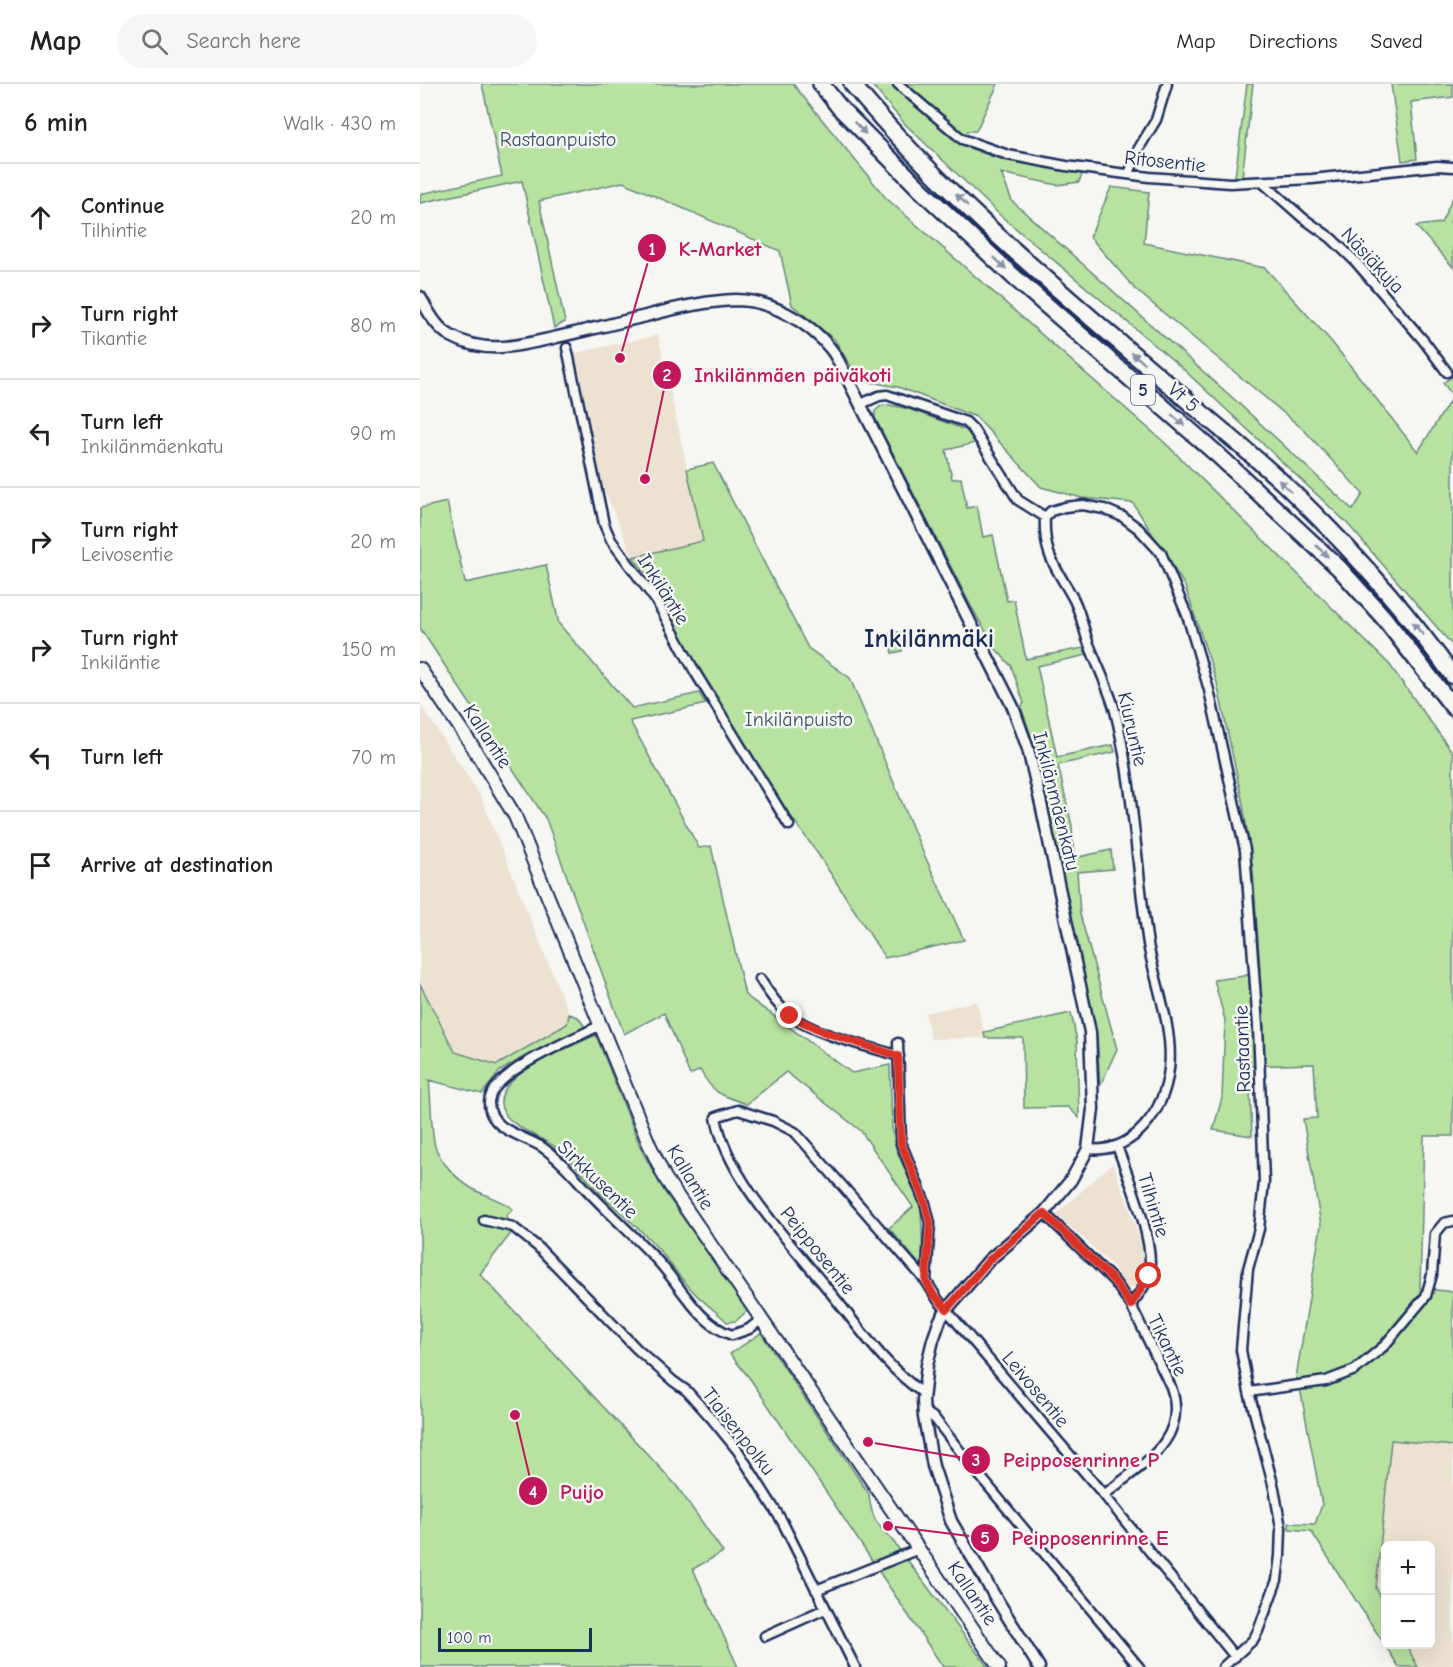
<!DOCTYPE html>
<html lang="en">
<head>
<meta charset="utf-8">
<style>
	body { margin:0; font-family:"Comic Neue",sans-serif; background:#f6f6f6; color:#202124 }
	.controls { position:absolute; right:18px; bottom:18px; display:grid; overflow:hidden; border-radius:9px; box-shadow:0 6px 24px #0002 }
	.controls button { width:54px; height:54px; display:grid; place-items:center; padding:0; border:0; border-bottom:2px solid #e0e0e0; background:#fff; color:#202124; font:30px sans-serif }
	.scale { position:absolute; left:18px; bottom:15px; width:154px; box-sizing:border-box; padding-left:6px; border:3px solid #1b2f5e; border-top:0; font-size:16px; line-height:21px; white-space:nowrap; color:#1b2f5e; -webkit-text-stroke:4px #f6f6f2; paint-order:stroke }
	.stop { position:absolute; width:18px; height:18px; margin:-14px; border:4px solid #d93025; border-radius:50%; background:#fff }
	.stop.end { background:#d93025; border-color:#fff; box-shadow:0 2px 6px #0008 }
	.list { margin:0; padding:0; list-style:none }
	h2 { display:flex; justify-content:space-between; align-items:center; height:78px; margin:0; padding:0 24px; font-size:26px }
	h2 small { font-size:20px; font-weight:400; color:#757577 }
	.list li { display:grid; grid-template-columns:39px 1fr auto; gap:18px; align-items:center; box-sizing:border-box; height:108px; padding:0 24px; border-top:2px solid #e0e0e0 }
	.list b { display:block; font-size:22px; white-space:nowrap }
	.list p { margin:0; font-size:20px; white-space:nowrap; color:#757577 }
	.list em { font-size:20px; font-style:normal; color:#757577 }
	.icon { flex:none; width:33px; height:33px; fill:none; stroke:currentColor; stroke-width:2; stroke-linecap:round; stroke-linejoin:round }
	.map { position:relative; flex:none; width:1033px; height:1583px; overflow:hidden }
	header { display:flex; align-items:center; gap:36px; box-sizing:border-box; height:84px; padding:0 30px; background:#fff; border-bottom:2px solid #e0e0e0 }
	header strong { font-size:28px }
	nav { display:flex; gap:33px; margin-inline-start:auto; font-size:21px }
	.search { width:420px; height:54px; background:#f6f6f6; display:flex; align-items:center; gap:15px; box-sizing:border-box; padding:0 21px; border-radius:33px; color:#757577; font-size:22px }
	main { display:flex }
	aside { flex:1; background:#fff }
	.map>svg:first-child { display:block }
	.built { fill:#ede1d2 }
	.green { fill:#b7e2a0; stroke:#69887f; stroke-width:1.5 }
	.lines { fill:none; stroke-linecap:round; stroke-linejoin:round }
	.minor-casing { stroke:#1b2f5e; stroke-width:13 }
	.tertiary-casing { stroke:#1b2f5e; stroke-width:15 }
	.secondary-casing { stroke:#1b2f5e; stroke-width:16 }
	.motorway-casing { stroke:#1b2f5e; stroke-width:20 }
	.minor { stroke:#f6f6f2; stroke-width:8 }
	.tertiary { stroke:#f6f6f2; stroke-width:10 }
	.secondary { stroke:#f6f6f2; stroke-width:12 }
	.motorway { stroke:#f6f6f2; stroke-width:15 }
	.oneway { fill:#8892a8 }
	.route { stroke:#d93025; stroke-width:8 }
	.labels { text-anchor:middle; stroke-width:5; stroke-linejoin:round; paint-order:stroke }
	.shield { fill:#f6f6f2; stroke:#5d6b8a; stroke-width:1.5 }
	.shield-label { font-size:18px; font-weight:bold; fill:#1b2f5e }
	.park-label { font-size:20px; fill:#3a536b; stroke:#f6f6f2 }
	.street-label { font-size:20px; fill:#1b2f5e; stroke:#f6f6f2 }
	.district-label { font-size:26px; font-weight:bold; fill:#1b2f5e; stroke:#f6f6f2 }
	.leader { fill:none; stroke:#c2185b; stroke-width:2 }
	.callout-dot { fill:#c2185b; stroke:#f6f6f2; stroke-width:2 }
	.mark-label { font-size:18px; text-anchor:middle; font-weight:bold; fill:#fff }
	.callout-label { font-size:21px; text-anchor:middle; font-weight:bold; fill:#c2185b; stroke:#f6f6f2; stroke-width:5; stroke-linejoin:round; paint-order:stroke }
</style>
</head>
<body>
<header>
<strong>Map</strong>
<div class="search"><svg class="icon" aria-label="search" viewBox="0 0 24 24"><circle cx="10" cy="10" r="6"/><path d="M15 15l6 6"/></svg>Search here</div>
<nav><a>Map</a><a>Directions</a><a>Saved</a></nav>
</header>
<main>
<aside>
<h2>6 min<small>Walk · 430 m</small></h2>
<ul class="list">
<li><svg class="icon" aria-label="ahead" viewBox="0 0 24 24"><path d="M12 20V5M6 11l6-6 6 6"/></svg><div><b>Continue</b><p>Tilhintie</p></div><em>20 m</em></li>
<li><svg class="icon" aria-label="right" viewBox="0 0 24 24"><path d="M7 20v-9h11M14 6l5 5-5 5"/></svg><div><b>Turn right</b><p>Tikantie</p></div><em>80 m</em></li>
<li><svg class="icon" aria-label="left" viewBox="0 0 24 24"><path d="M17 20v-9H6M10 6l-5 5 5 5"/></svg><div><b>Turn left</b><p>Inkilänmäenkatu</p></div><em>90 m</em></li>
<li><svg class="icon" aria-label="right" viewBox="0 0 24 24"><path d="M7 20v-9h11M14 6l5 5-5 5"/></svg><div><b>Turn right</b><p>Leivosentie</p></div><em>20 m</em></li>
<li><svg class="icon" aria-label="right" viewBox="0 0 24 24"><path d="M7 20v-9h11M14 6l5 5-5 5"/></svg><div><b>Turn right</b><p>Inkiläntie</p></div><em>150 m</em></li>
<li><svg class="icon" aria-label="left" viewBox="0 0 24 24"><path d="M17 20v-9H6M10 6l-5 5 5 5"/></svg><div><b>Turn left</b></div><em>70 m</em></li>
<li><svg class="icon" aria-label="arrive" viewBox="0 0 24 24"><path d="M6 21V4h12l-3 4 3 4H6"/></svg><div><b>Arrive at destination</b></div></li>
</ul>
</aside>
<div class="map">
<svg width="1033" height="1583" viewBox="0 0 1033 1583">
	<rect width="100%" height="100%" fill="#f6f6f2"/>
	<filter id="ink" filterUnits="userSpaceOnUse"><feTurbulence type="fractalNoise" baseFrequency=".0167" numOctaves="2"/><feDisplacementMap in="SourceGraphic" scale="12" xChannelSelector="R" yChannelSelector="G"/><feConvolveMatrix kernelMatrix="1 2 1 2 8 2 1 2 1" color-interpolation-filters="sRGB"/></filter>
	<g filter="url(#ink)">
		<path class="built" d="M238 251 283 457 213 473 184 405 158 323 147 271Z
			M0 620 60 711 149 930 147 940 78 981 35 968 0 900Z
			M557 917 565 954 511 955 505 929Z
			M693 1079 722 1160 723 1183 717 1202 707 1204 691 1180 636 1130Z
			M971 1356 1033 1362V1583H998L986 1561 1010 1560V1462H966L965 1521 956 1504Z"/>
		<path class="green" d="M62 0H373L466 114 744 358 969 580 1033 669V1052H1004L1000 1204 1033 1208V1362L971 1356 956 1504 965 1521 966 1560 986 1561 998 1583H979L891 1447 869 1445V1439L895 1440 902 1421 881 1309 876 1294 901 1141 883 1035 897 1034 894 980 829 982 832 1052 793 1046 802 1014 805 936 794 896 824 892 840 886 833 788 823 720 797 599 765 502 713 419 662 414 621 403 556 333 478 303 439 296 415 256 372 221 360 167 203 98 119 117 145 238 134 244 102 97 0 119V110L82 92Z
			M451 0H578L556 47H548L535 58 573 73 663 88 659 98 637 101 581 89 592 117 814 315 933 426 943 410 884 346 715 205 670 153 691 103 729 108 724 159 845 184 911 257 998 368 1033 312 1023 299 1033 292V562L926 438 761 283 581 132 484 39Z
			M827 0H833L822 94 815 93Z
			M971 0H1033V13L991 18 997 75 982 77Z
			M1033 113V131L1030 138 1033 140V183L996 142 1021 139Z
			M469 321 489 325 546 346 555 359 526 366 532 395 541 394 547 424 557 422 563 453 573 451 587 517 594 516 606 575 663 564 667 571 617 582 637 673 693 661 695 668 638 681 652 742 654 774 691 766 693 785 657 788 660 830 697 965 680 1002 677 952 631 745 618 672 601 623 604 619 591 582 576 565 552 524 455 334V327L461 322Z
			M293 379 388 564 430 594 501 764 544 856 465 874 398 770 320 661 229 494 213 473 283 457 267 385Z
			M27 418 45 499 126 481 139 540 212 624 279 609 286 620 210 637 279 764 291 762 325 911 432 989 470 981 472 1044 476 1065 501 1123 503 1178 500 1181 469 1144 493 1123 441 1047 366 988 327 1020C301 1011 294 1011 280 986L270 991 244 929 204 950 126 735 0 544V424Z
			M478 548 482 567 472 569 468 550Z
			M0 900 35 968 77 981 147 940 149 930 158 933 165 943 107 971 80 987 62 1010 9 996C11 1013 11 1047 15 1062 20 1078 37 1095 51 1104 65 1112 80 1115 93 1125L86 1132 92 1148 60 1190 256 1401 303 1468 273 1485 318 1583H0Z
			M651 929 657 957 659 1034 648 1023 604 1024 603 954H565L564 948Z
			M176 951 222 1067 244 1107 328 1226 316 1237 307 1238C295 1226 281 1217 270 1204 256 1190 246 1172 232 1158 214 1139 193 1123 175 1104 164 1092 154 1078 141 1067 125 1053 79 1041 81 1017 82 988 153 962 176 951Z
			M341 1249 449 1410C451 1434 457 1440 473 1457L568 1583H523L458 1486 403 1509 399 1500 453 1478 331 1296 310 1270Z"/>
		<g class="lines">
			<defs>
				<path id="minor" d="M478 0 542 55 588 71 646 82 729 93 810 99 892 95 1017 82 1033 83
					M709 90 719 64 736 36 747 0
					M842 98 883 134 911 154 935 177 1003 256 1027 288
					M147 264 184 440 191 456 237 518 275 588 369 741
					M441 320 459 312 467 311 546 338 553 345 598 416 625 433C623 473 637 484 654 516 660 528 663 542 667 555 676 579 688 602 695 627 714 703 716 783 728 860 735 899 754 945 749 985 744 1027 714 1070 668 1065
					M625 433 631 427 645 423 663 421 684 425 703 433 719 445 741 469 767 531 789 606 825 766 838 942 844 1098 839 1145 828 1185 821 1266 829 1308 854 1404 861 1444 860 1472 857 1496 838 1547 833 1556 803 1583
					M340 895C348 908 357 921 369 931 398 952 445 961 479 972
					M181 941C156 954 69 988 69 1019 69 1046 105 1052 122 1063 135 1072 146 1083 156 1094 181 1123 210 1147 236 1175 260 1200 278 1240 312 1251L329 1245 342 1235
					M478 959 481 1059 505 1119 510 1139 506 1197
					M697 1062C708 1093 738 1164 728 1193 725 1204 717 1212 711 1221
					M624 1129 694 1197 711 1221 751 1303C770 1357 720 1381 684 1411
					M64 1136 93 1143 118 1163 217 1265 253 1297 267 1307 292 1335 318 1367 362 1437 435 1583
					M829 1308 906 1297 935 1286 964 1262 1006 1212 1012 1191 1015 1150 1024 1139 1033 1137
					M503 1309C465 1283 439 1243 410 1208 371 1159 307 1095 296 1033L318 1026 353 1037 375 1048 506 1197 518 1216 684 1411 815 1573
					M503 1326 515 1335 550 1380 719 1583
					M396 1506 499 1465
					M345 1552 405 1525"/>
				<path id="tertiary" d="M0 213C8 227 16 244 31 252 65 271 97 262 133 254 164 247 195 239 226 232 255 224 285 217 316 216 350 216 389 238 410 264 416 271 420 280 424 288L593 623 608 665 621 720 670 948 673 1025 668 1065 651 1096 624 1129 569 1176 527 1225 520 1236 513 1256 507 1281 503 1316 504 1333 513 1382 531 1437 574 1511 619 1583"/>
				<path id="secondary" d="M0 585 53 663 95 732 229 1060 245 1094 579 1583"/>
				<path id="motorway" d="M401 0 420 24 501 106 594 193 798 371 919 484 964 534 1033 623
					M432 0C534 124 662 225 783 330 809 352 836 374 862 398 924 457 983 522 1033 592"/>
			</defs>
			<use href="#minor" class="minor-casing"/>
			<use href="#tertiary" class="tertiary-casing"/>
			<use href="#secondary" class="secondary-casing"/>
			<use href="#motorway" class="motorway-casing"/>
			<use href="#minor" class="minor"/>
			<use href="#tertiary" class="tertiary"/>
			<use href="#secondary" class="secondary"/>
			<use href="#motorway" class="motorway"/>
		</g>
		<defs><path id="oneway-solid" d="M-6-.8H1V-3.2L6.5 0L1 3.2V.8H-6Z" transform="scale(1.5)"/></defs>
		<g class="oneway">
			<use href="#oneway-solid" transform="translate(440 44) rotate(45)"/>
			<use href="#oneway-solid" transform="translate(542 116) rotate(-136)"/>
			<use href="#oneway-solid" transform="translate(580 179) rotate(43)"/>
			<use href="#oneway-solid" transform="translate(718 274) rotate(-140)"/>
			<use href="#oneway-solid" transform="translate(758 336) rotate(41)"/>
			<use href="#oneway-solid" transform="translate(865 402) rotate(-136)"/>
			<use href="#oneway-solid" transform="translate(902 467) rotate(44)"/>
			<use href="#oneway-solid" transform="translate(998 545) rotate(-130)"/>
		</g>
	</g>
	<g class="lines" filter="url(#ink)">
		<path class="route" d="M370 932 404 948 478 972 481 1059 505 1119 510 1139 506 1197 513 1210 527 1225 569 1176 624 1129 694 1197 711 1221 729 1192"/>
	</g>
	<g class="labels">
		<rect class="shield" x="711" y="291" width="24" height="30" rx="4.5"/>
		<g class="shield-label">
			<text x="723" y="312">5</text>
		</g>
		<g class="park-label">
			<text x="138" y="62">Rastaanpuisto</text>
			<text x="379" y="642">Inkilänpuisto</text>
		</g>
		<g class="street-label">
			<text transform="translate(745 77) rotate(6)" y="7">Ritosentie</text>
			<text transform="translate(953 176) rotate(47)" y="7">Näsiäkuja</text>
			<text transform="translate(764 313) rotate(41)" y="7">Vt 5</text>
			<text transform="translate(244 505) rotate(58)" y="7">Inkiläntie</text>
			<text transform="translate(713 645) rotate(77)" y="7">Kiuruntie</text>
			<text transform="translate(68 652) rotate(57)" y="7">Kallantie</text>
			<text transform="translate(637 717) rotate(76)" y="7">Inkilänmäenkatu</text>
			<text transform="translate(822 965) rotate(-92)" y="7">Rastaantie</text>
			<text transform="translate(271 1093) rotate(59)" y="7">Kallantie</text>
			<text transform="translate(178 1095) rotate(44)" y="7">Sirkkusentie</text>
			<text transform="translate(734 1121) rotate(73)" y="7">Tilhintie</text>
			<text transform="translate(398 1166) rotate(51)" y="7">Peipposentie</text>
			<text transform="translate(748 1261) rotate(64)" y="7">Tikantie</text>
			<text transform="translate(616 1305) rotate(50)" y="7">Leivosentie</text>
			<text transform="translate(319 1347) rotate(52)" y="7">Tiaisenpolku</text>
			<text transform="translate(553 1509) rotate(56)" y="7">Kallantie</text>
		</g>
		<g class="district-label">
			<text x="509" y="563">Inkilänmäki</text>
		</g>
	</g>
	<path class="leader" d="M200 274L232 164M225 395L247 291M448 1358L556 1376M95 1331L113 1407M468 1442L565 1454"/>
	<g class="callout-dot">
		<circle cx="200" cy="274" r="6"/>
		<circle cx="225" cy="395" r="6"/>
		<circle cx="448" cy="1358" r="6"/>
		<circle cx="95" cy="1331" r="6"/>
		<circle cx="468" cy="1442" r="6"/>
		<circle cx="232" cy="164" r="15"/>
		<circle cx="247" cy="291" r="15"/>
		<circle cx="556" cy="1376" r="15"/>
		<circle cx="113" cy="1407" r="15"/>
		<circle cx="565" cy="1454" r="15"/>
	</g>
	<g class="mark-label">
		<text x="232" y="171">1</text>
		<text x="247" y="297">2</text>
		<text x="556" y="1382">3</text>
		<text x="113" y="1414">4</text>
		<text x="565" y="1460">5</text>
	</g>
	<g class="callout-label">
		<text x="300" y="172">K-Market</text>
		<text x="373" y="298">Inkilänmäen päiväkoti</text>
		<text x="661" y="1383">Peipposenrinne P</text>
		<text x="162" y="1415">Puijo</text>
		<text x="670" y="1461">Peipposenrinne E</text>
	</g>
</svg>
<div class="controls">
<button>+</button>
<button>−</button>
</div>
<div class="scale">100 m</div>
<div class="stop" style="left:729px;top:1192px"></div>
<div class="stop end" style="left:370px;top:932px"></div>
</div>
</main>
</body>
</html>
